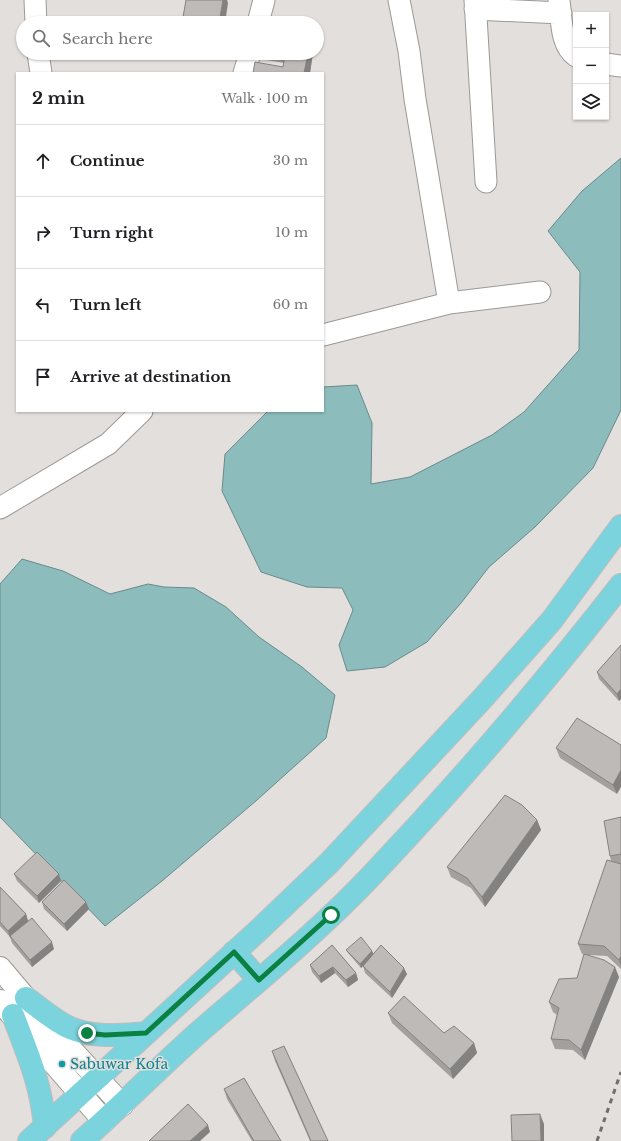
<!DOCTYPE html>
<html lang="en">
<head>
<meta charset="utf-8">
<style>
	body { margin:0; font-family:"Libre Baskerville",serif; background:#f2f2f2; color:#202124 }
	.controls { position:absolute; right:12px; top:12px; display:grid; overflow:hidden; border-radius:0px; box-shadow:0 1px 3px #0004 }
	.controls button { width:36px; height:36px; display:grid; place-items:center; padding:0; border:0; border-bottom:1px solid #e0e0e0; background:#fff; color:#202124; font:20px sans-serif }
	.stop { position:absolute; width:12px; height:12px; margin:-9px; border:3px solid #0b8043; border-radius:50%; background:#fff }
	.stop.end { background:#0b8043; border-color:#fff; box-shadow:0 1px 4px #0008 }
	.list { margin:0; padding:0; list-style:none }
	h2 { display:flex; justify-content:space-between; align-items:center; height:52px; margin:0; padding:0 16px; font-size:17px }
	h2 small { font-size:13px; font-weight:400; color:#757577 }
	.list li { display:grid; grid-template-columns:26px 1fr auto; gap:12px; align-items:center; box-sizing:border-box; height:72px; padding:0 16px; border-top:1px solid #e0e0e0 }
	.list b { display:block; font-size:15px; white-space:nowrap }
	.list em { font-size:13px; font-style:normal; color:#757577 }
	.icon { flex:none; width:22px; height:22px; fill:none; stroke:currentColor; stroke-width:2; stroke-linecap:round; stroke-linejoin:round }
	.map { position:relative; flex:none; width:621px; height:1141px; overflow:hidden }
	.search { position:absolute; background:#fff; box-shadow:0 1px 3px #0004; left:16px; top:16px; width:308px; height:44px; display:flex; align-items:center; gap:10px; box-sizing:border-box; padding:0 14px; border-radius:22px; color:#757577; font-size:15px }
	.panel { position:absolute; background:#fff; box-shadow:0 1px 3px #0004; left:16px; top:72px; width:308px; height:340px; border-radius:0px }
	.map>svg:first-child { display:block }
	.water { fill:#8dbcbd; stroke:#6a8a8b }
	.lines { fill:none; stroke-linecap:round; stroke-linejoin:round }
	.minor-casing { stroke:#9c9997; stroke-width:23 }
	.tertiary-casing { stroke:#9c9997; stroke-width:24 }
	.primary-casing { stroke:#bebebd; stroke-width:24 }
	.minor { stroke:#fff; stroke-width:21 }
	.tertiary { stroke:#fff; stroke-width:22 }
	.primary { stroke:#7bd3dd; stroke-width:22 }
	.rail { stroke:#706e6c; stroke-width:3; stroke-dasharray:5 5; stroke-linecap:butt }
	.wall { fill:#a3a09e }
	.shaded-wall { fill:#848281 }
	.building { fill:#bdbab8; stroke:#848281 }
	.route { stroke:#0b8043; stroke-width:5 }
	.culture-dot { fill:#0f9aa8; stroke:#e2dfdc; stroke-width:1.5 }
	.labels { text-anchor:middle; stroke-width:3; stroke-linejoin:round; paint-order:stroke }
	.culture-label { font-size:14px; fill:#0d838f; stroke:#e2dfdc; text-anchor:start }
</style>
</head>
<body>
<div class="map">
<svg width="621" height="1141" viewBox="0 0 621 1141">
	<rect width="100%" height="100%" fill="#e2dfdc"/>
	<path class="water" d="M621 158V410L593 468 535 527 489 567 461 603 427 642 385 667 347 671 339 645 353 610 342 588 307 587 261 572 222 491 225 454 268 411H323V387L357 385 372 423 371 484 410 477 492 435 524 412 579 350 580 272 548 231 582 191Z
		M22 559 63 571 110 594 148 584 164 587 194 588 226 607 259 637 302 667 335 695 326 738 257 800 162 881 105 926 0 817V584Z"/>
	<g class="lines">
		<defs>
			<path id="minor" d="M35 0 36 23
				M399 0 409 51 415 99 449 303
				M475 0 486 182
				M559 1C562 19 560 45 576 56
				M475 9 561 13
				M258 23 264 0
				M38 53 41 73
				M606 64 621 66
				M244 73 250 53
				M323 335 449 303 540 292
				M0 508 108 444 142 411"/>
			<path id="tertiary" d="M0 968 43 1019 122 1105
				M0 1001 104 1121"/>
			<path id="primary" d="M234 952 259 980
				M26 998C40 1008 54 1021 70 1028 93 1038 121 1035 146 1033
				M13 1015C28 1055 41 1083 45 1127
				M29 1141 262 927 329 863 483 698 552 620 621 526
				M82 1141C122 1105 159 1068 199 1032 258 981 319 931 372 875 460 782 543 685 621 585"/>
		</defs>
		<use href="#minor" class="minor-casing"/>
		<use href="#tertiary" class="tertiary-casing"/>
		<use href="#primary" class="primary-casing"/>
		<use href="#minor" class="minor"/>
		<use href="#tertiary" class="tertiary"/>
		<use href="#primary" class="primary"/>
		<path class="rail" d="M597 1141 621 1072"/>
	</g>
	<path class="wall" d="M258 53H313L310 73H253L283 67 284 63 260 59Z
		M621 645V699L619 701 599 679 597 672Z
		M621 745 617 794 560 758 556 748Z
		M621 817V969L607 956 588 955 619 977 585 1060 573 1050 555 1049 551 1039 557 1015 553 1012 549 1002 577 978 584 954H582L578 944 611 861 610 856Z
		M537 820 541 830 485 907 471 888 451 877 447 867Z
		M14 874 61 881 39 903 17 881Z
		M0 887 26 914 28 921 54 949 32 967 12 943 10 937 0 926Z
		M42 902H86L89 909 67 931 44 909Z
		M332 945 356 973 358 980 348 987 335 973 321 983 312 972 310 965Z
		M346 950 372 951 373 954 407 974 392 998 365 973 363 966 365 964 361 968 348 953Z
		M388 1013 474 1043 477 1053 453 1079 392 1023Z
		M272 1051 328 1141H310L275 1061Z
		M224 1089 281 1141H252L227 1099Z"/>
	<path class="shaded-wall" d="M223 0H227L228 3 225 23H219Z
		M308 53H313L310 73H304Z
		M621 689V699L619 701 617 694Z
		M621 770V787L617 794 613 785Z
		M537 820 541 830 485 907 482 897Z
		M59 874 61 881 39 903 37 896Z
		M86 902 89 909 67 931 64 924Z
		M26 914 28 921 10 938 8 931Z
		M52 942 54 949 32 967 30 960Z
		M372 951 374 955 361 968 360 964Z
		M621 956V966L619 960Z
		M333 967 335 973 321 983 319 976Z
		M615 967 619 977 585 1060 581 1050Z
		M404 968 407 974 392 998 390 992Z
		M356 973 358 980 348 987 346 980Z
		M474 1043 477 1053 453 1079 450 1069Z
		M540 1114 544 1124V1141H541Z
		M208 1125 210 1132 200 1141H190Z"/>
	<path class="building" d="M186 0H223L219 23H182Z
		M261 20 278 23H261Z
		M278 53H308L304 73H253L255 62 283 67 285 54Z
		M621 645V689L617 694 597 672Z
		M577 718 621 745V770L613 785 556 748Z
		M505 795 522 805 537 820 482 897 467 878 447 867Z
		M621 817V854L610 856 604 821Z
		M37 852 59 874 37 896 14 874Z
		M607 860 621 864V956L619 960 604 946 578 944Z
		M64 880 86 902 64 924 42 902Z
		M0 887 26 914 8 931 0 922Z
		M32 918 52 942 30 960 10 936Z
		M361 937 372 951 360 964 346 950Z
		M332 945 356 973 346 980 333 967 319 976 310 965Z
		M381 945 404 968 390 992 363 966Z
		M584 954 604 960 615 967 581 1050 569 1040 551 1039 559 1008 549 1002 559 979 577 978Z
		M404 996 444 1033 454 1026 474 1043 450 1069 388 1013Z
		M284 1046 328 1141H311L272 1051Z
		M244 1078 281 1141H254L224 1089Z
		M188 1104 208 1125 190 1141H149Z
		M540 1114 541 1141H512L511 1115Z"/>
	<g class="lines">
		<path class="route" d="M87 1033 105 1035 146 1033 234 952 259 980 331 915"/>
	</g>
	<circle class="culture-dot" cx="62" cy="1064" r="4"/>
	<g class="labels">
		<g class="culture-label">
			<text x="70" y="1069">Sabuwar Kofa</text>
		</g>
	</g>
</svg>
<div class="controls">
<button>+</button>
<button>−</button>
<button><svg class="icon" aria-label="layers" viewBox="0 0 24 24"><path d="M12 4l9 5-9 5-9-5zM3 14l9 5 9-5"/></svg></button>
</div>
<div class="stop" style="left:331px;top:915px"></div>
<div class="stop end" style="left:87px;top:1033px"></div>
<div class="search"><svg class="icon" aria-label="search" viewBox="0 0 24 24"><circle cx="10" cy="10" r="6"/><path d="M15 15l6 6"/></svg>Search here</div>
<section class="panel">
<h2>2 min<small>Walk · 100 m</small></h2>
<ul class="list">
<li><svg class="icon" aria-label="ahead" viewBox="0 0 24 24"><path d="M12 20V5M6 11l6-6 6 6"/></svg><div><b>Continue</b></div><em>30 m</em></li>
<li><svg class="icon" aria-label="right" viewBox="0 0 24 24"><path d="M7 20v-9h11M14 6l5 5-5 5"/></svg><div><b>Turn right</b></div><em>10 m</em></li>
<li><svg class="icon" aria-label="left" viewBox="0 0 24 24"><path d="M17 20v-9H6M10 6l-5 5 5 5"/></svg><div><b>Turn left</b></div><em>60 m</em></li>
<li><svg class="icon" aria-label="arrive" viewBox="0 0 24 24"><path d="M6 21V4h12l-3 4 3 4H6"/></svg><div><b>Arrive at destination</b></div></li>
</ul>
</section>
</div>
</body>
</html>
